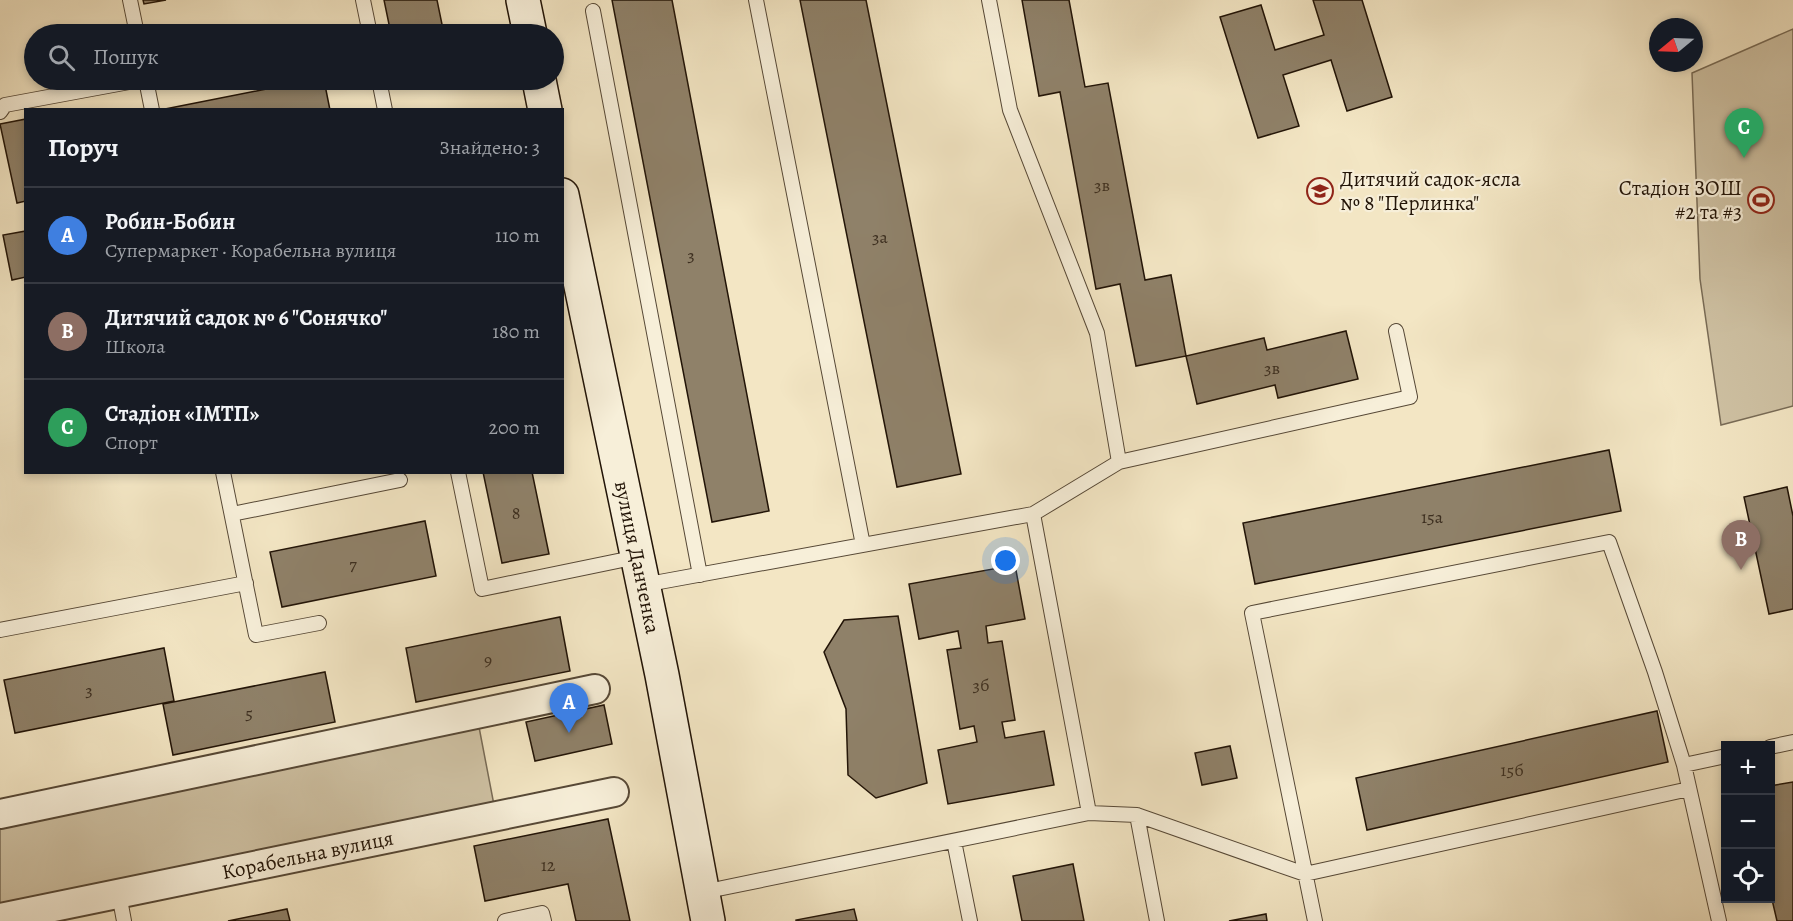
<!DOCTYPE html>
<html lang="uk">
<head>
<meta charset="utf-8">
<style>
	body { margin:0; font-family:Alegreya,serif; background:#242831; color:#f1f3f6 }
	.controls { position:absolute; right:18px; bottom:18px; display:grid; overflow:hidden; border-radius:0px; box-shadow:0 3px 9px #0003 }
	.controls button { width:54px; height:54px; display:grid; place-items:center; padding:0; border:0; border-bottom:2px solid #363941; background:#171b24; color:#f1f3f6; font:30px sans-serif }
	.compass { position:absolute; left:1649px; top:18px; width:54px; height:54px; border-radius:50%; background:#171b24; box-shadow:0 3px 9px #0003; rotate:251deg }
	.you { position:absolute; left:1006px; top:561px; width:21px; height:21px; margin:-15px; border:4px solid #fff; border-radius:50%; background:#1a73e8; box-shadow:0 0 0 9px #1a73e833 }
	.badge { display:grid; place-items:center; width:39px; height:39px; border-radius:50%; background:#0b8043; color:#fff; font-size:20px; font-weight:700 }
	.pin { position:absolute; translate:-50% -50px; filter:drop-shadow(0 2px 3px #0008) }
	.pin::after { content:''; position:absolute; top:32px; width:21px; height:18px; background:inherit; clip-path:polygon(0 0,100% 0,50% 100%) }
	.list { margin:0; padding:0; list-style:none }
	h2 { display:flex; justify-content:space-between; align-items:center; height:78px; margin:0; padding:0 24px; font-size:26px }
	h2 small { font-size:20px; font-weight:400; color:#9ea1a6 }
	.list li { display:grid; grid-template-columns:39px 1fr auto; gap:18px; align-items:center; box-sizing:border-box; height:96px; padding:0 24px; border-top:2px solid #363941 }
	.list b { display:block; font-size:22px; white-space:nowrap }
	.list p { margin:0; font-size:20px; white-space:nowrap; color:#9ea1a6 }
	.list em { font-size:20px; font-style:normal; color:#9ea1a6 }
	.icon { flex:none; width:33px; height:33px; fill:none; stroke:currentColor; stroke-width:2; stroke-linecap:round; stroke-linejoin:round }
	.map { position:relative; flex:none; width:1793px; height:921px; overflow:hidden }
	.search { position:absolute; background:#171b24; box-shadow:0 3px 9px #0003; left:24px; top:24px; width:540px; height:66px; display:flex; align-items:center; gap:15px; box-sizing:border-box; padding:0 21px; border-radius:33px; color:#9ea1a6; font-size:22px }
	.panel { position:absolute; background:#171b24; box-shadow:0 3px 9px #0003; left:24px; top:108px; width:540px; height:366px; border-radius:0px }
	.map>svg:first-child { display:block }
	.green { fill:#cfc2a4; stroke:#786b56; stroke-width:1.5 }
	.building { fill:#8f8169; stroke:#221407; stroke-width:1.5 }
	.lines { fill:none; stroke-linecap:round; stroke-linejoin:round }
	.lane-casing { stroke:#564836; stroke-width:16 }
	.street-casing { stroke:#564836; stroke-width:32 }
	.secondary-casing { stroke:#221407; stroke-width:36 }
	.lane { stroke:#f7efd9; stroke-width:14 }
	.street { stroke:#f7efd9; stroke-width:28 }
	.secondary { stroke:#f7efd9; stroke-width:33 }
	.labels { text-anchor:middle; stroke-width:4.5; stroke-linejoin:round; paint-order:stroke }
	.number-label { font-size:18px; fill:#3d2f20 }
	.poi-label { font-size:21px; fill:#221407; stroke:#f7efd9; text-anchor:start }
	.street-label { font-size:21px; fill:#221407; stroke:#f7efd9 }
</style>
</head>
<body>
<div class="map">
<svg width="1793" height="921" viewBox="0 0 1793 921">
	<rect width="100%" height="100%" fill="#f3e6c4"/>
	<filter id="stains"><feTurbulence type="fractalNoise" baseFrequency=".00333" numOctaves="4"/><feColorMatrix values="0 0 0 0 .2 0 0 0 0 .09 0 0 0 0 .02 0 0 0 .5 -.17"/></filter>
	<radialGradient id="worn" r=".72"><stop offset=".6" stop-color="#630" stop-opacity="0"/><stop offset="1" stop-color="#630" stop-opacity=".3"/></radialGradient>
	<path class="green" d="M1793 29V406L1721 425 1700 279 1692 73Z
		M479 727 494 805 0 906V826Z"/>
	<path class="building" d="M143 0H166L144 4Z
		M384 0H437L444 34H391Z
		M612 0H672L769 511 712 522Z
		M800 0H866L961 474 897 487Z
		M1022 0H1069L1085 87 1108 83 1145 280 1171 275 1186 356 1136 366 1120 284 1096 289 1060 92 1039 96Z
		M1313 0H1362L1392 97 1347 111 1331 60 1283 75 1299 126 1258 138 1220 17 1261 5 1275 50 1324 35Z
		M312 80H324L330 110 165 109Z
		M26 119V201L17 203 0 124Z
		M26 231V277L12 280 3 235Z
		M1346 331 1358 379 1278 398 1275 385 1197 404 1186 356 1264 338 1267 350Z
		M1609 450 1621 511 1255 584 1243 523Z
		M483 472H532L549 554 502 563Z
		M1787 487 1793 516V609L1769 614 1744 497Z
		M425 521 436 576 282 607 270 552Z
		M1015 565 1025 619 986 626 988 643 1002 641 1015 720 1002 722 1005 738 1044 731 1054 785 948 804 938 750 977 742 974 726 960 729 947 650 961 648 958 631 919 639 909 584Z
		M898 616 927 783 876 798 848 775 846 709 824 652 844 620Z
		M560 617 570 671 416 702 406 648Z
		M164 648 174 701 15 733 4 680Z
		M325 672 335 722 173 755 163 704Z
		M604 705 612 744 535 761 526 722Z
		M1657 711 1668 762 1367 830 1356 778Z
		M1230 746 1237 778 1202 785 1195 753Z
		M1793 782V921H1777L1770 891V786Z
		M608 819 630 921H576L568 884 485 901 474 846Z
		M1073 864 1084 921H1022L1013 876Z
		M287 909 290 921H228Z
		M854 909 857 921H796V920Z
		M1266 914 1267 921H1229Z"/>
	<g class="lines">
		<defs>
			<path id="lane" d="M130 0 137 34
				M363 0 370 34
				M756 0 863 545
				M989 0 1010 110 1097 333 1119 462
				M593 11 700 575
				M146 80 152 110
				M379 80 385 110
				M0 112 5 105 140 80
				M223 472 256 635 319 623
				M458 472 482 589 637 557
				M232 514 400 480
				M1033 514 1089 813
				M643 585 1033 514 1119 462 1410 397 1396 331
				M0 630 246 583
				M1770 747 1793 742
				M1137 815 1157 921
				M954 841 970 921
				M703 892 1089 813 1137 815 1305 874 1689 789
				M119 894 124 921
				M505 921 542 913 544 921
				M1315 921 1252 613 1609 542 1655 672 1684 765
				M1719 921 1684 765 1726 756"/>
			<g id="street">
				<path d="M0 814 595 689"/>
				<path id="s1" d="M0 918 614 792"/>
			</g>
			<g id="secondary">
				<path d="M523 0 530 34"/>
				<path d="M539 80 545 110"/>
				<path id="s2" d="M562 195 662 675 708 921"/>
			</g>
		</defs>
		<use href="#lane" class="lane-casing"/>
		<use href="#street" class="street-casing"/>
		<use href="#secondary" class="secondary-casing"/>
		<use href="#lane" class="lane"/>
		<use href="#street" class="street"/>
		<use href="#secondary" class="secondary"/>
	</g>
	<defs>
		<symbol id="school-ring" viewBox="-11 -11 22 22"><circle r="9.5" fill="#f7efd9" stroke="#8f2418" stroke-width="1.5"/><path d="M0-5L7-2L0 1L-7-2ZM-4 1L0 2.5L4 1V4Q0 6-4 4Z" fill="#8f2418"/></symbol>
		<symbol id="stadium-ring" viewBox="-11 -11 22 22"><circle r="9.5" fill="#f7efd9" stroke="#8f2418" stroke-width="1.5"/><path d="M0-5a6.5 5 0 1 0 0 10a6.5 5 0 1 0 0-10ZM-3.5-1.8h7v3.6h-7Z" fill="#8f2418"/></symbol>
	</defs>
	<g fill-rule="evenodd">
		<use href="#school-ring" x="1305" y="176" width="30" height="30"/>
		<use href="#stadium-ring" x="1746" y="185" width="30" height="30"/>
	</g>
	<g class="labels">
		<g class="number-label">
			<text x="1102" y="191">3в</text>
			<text x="880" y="243">3а</text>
			<text x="691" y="261">3</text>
			<text x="1272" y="374">3в</text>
			<text x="516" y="519">8</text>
			<text x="1432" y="523">15а</text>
			<text x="353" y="570">7</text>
			<text x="488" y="666">9</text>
			<text x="981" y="691">3б</text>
			<text x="89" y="696">3</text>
			<text x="249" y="719">5</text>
			<text x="1512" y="776">15б</text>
			<text x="548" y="871">12</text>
		</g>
		<g class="poi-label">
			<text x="1340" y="186">Дитячий садок-ясла<tspan x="1340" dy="24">№ 8 "Перлинка"</tspan></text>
			<text x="1742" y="195" text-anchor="end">Стадіон ЗОШ<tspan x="1742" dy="24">#2 та #3</tspan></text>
		</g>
		<g class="street-label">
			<text dy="7" stroke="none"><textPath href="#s2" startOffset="370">вулиця Данченка</textPath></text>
			<text dy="7" stroke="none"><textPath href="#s1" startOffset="314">Корабельна вулиця</textPath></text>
		</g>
	</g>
	<rect width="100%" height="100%" filter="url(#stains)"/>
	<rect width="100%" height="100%" fill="url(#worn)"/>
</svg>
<div class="controls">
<button>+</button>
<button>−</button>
<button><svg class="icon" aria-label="locate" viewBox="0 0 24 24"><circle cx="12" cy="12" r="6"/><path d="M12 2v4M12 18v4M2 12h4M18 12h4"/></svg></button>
</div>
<svg class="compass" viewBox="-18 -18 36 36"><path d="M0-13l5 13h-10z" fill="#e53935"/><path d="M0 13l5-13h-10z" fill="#9ea1a6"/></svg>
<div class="you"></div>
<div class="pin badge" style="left:569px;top:733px;background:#3f7fe0">A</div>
<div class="pin badge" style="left:1741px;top:570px;background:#8d6e63">B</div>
<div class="pin badge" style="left:1744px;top:158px;background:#2e9e5b">C</div>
<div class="search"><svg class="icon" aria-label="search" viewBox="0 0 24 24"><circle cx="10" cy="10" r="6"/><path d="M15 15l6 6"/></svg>Пошук</div>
<section class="panel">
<h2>Поруч<small>Знайдено: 3</small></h2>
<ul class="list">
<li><span class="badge" style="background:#3f7fe0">A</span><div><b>Робин-Бобин</b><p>Супермаркет · Корабельна вулиця</p></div><em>110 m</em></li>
<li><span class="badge" style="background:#8d6e63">B</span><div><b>Дитячий садок № 6 &quot;Сонячко&quot;</b><p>Школа</p></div><em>180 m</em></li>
<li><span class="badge" style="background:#2e9e5b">C</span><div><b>Стадіон «ІМТП»</b><p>Спорт</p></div><em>200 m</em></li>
</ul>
</section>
</div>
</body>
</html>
